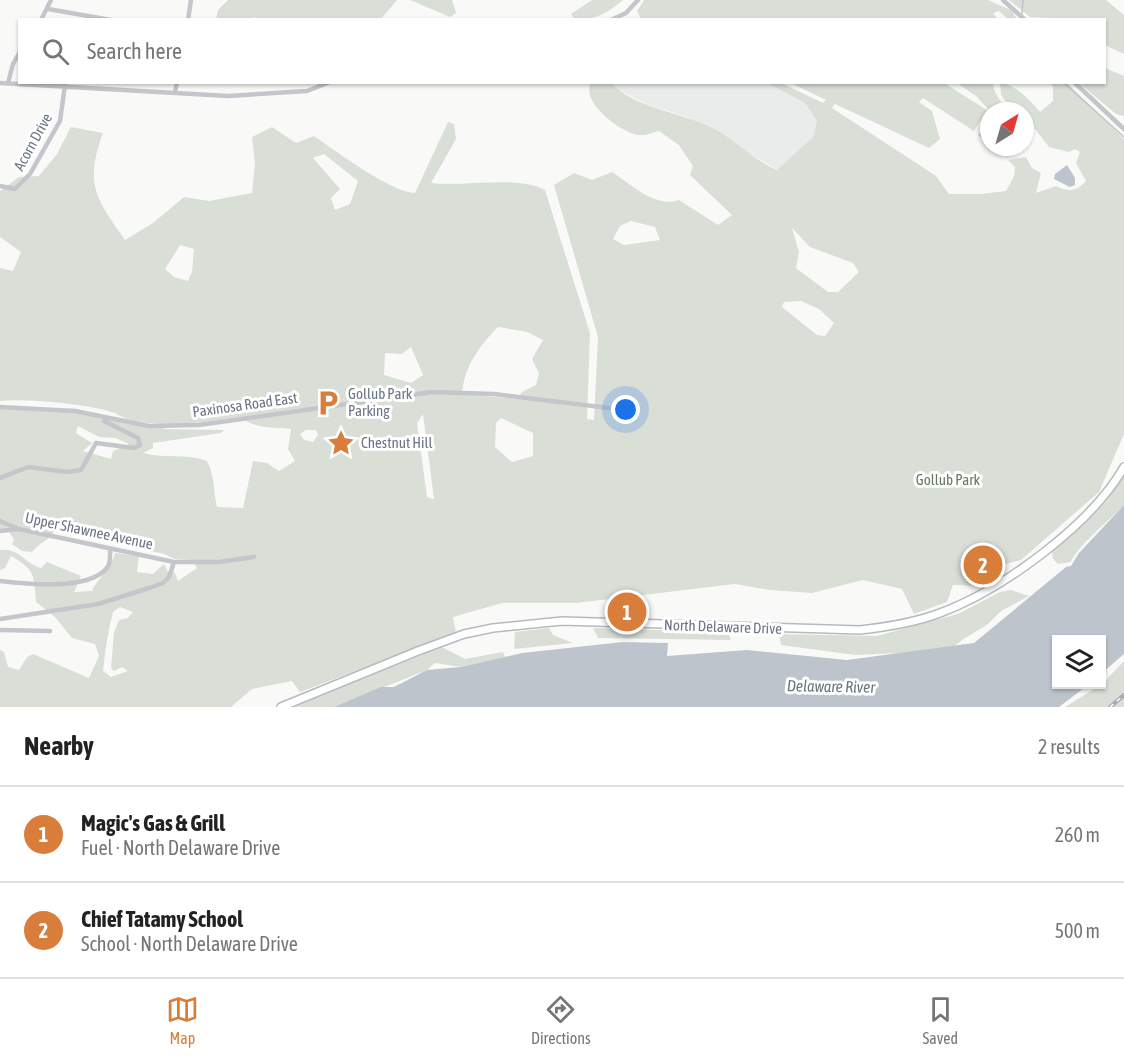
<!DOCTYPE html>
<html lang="en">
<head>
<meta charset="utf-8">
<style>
	body { margin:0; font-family:"Asap Condensed",sans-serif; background:#f2f2f2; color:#222 }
	.controls { position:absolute; right:18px; bottom:18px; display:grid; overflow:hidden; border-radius:0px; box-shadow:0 2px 4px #0004 }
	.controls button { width:54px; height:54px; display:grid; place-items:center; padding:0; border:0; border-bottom:2px solid #e0e0e0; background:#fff; color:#222; font:30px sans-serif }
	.compass { position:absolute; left:980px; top:102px; width:54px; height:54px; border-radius:50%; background:#fff; box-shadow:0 2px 4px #0004; rotate:37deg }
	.you { position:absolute; left:626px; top:410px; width:21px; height:21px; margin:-15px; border:4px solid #fff; border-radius:50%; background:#1a73e8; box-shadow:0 0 0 9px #1a73e833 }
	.badge { display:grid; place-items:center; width:39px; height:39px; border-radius:50%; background:#d87d3a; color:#fff; font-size:20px; font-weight:700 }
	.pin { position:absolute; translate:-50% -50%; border:3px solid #fff; box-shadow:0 2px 6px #0006 }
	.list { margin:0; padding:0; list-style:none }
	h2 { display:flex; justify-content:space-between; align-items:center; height:78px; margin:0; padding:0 24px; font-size:26px }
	h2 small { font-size:20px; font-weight:400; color:#767676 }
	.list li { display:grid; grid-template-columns:39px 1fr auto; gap:18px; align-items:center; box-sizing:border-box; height:96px; padding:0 24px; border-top:2px solid #e0e0e0 }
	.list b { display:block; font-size:22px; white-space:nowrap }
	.list p { margin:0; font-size:20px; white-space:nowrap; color:#767676 }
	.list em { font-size:20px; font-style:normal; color:#767676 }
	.icon { flex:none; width:33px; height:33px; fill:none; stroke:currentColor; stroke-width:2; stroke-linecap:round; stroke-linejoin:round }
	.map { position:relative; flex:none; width:1124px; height:707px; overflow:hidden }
	.search { position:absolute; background:#fff; box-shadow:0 2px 4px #0004; left:18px; right:18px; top:18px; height:66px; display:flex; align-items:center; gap:15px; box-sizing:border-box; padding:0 21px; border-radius:0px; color:#767676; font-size:22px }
	.sheet { height:270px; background:#fff }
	nav { display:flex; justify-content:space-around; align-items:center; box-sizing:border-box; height:84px; border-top:2px solid #e0e0e0; background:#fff; font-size:16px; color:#767676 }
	nav a { display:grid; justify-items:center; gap:3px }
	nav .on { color:#d87d3a }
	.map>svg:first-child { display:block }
	.built { fill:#eaebeb }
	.green { fill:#d9ded7; fill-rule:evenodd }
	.water { fill:#bdc4cb }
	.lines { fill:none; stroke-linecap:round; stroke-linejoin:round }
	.stream { stroke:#bdc4cb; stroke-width:1.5 }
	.secondary-casing { stroke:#b6bac0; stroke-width:10 }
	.street { stroke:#c4c6cb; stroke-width:4.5 }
	.secondary { stroke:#fff; stroke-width:7 }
	.rail-casing { stroke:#a5a9b0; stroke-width:4 }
	.rail { stroke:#fff; stroke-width:1.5; stroke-dasharray:4.5; stroke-linecap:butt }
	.labels { text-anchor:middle; stroke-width:6; stroke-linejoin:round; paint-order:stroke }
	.street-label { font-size:15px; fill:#6b7587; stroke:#fff }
	.poi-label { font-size:15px; fill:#6b7587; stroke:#fff; text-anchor:start }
	.park-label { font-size:15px; fill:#667966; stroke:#fff }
	.water-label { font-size:16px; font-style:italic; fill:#677581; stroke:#fff }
</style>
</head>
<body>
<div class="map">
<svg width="1124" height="707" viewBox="0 0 1124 707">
	<rect width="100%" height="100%" fill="#f9faf8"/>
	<path class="built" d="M611 83H767L805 103 817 121 813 137 778 170 687 117 646 104 618 89Z"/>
	<path class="green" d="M228 0H397L381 19 263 20 254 17 252 19H216L218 10Z
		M410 0H452L456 13 450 17Z
		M592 0H623C606 14 596 20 574 19L571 14Z
		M644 0H988L1011 10 1017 19H1008L999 11 993 13 998 20 641 19 637 11Z
		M1009 0H1106L1124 15V54L1105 45 1104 20 1030 17Z
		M1105 68 1124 76V116L1116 114 1079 83 1104 82Z
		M591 83H611C639 111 686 112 720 132 740 145 756 161 777 170L813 137 817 121 805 103 767 83H781L823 103 826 100 791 83H944L987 110 974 131 923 98 919 102 932 111 940 139 929 148 835 104 832 108 936 176 949 194H981L1006 191 1014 176 1015 167 1008 160 1026 157 1032 168 1041 173 1036 193 1056 186C1069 192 1076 192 1086 181L1076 163 1080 152 1075 149 1069 152 1049 147 1035 129 1025 123V111H1013L1001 95 1000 83C1014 83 1031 101 1040 112L1053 101V86L1049 83H1067L1124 139V434L1099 492 1021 560 995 567 979 586 953 585 947 602 914 614 902 589 863 580 812 593 770 590 735 584 576 603H502L453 617 456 633 300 692 292 681 252 689 231 707H0V650L4 652 8 667 19 670 27 657 33 654 89 678 99 656 95 644 72 638 55 617 36 602C34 576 36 570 11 556L5 568 0 570V550C19 547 25 564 41 568L47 562 81 576 74 592 92 591C99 576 110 571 115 553L139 556 137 572 153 574 164 564 168 572 174 571 178 581 197 568 192 560 175 559 164 554 64 533 72 527 71 517 60 518C51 544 46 536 32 552L22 551 12 544 14 539 6 528 0 532V409L56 410 167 429 224 430 221 433 153 443V448L143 453C165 459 186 453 207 461 215 476 213 491 217 507L243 508 253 461 267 463 279 471 295 461 288 449 291 429C276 427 252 429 242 417 206 422 163 429 127 419 123 418 119 415 115 413 90 404 25 398 0 401V268L13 271 21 252 0 237V191L19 177 39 176 57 154 71 127 103 133C84 185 96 198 125 240L153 223 184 197 209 201 252 193 255 163 252 137 272 127 296 143 314 136C336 151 390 192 415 193L448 122 454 124 456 139 431 183C466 187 517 175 545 190L590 333 587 419 594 420 598 337 554 185 574 173 592 180 612 172C632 185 655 208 679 200L718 225 732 215 690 175 693 166 679 145 659 131C654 132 646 136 640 135 622 134 580 102 591 83ZM324 154 358 181 350 204 335 210 331 198 340 189 313 158ZM631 221 655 227 660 240 624 245 613 239 620 226ZM792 228 810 247 853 263 859 272 838 292H828L796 268 799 252ZM180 245 194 249 192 272 188 281 174 277 165 269ZM801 301 819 309 834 323 825 336 817 335 782 307 784 302ZM498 327 527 332 543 340 532 359 539 373 536 385 522 392 517 399 462 394C464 367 479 346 498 327ZM411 347 423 375 411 383 384 375 385 353 402 354ZM423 414 434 499H433L427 497 417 423ZM501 418 533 433V456L512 462 495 447 496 423ZM78 426 99 437 116 438 129 444 113 451 111 459 83 451 92 443 76 433ZM306 430H316L318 435 313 442 304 440 300 434ZM120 607 133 612 128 618 119 620 114 632 111 668 114 671 122 667 128 671 111 677 103 671C105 651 108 631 113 612Z
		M957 83H993L994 90 1006 111H990L976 96Z
		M989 119V144L978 135Z
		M1124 475V505C1110 520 1077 546 1071 562L1058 564 1053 559 1052 551 1106 502Z
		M1011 590 1029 596 1001 611 988 624 962 640 949 651 855 655 781 645 779 634 877 636 958 614 1000 592Z
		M549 628 553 635 573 643 514 649 515 632Z
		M593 628 728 632 731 640 598 638Z
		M442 647 465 659 503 652 505 657 461 667 435 663 427 670 334 707H292Z
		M1124 661V707H1065L1102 684Z"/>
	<path class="water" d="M1067 165 1075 178V185L1070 187 1054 179 1055 174Z
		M1124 505V654L1102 673V640H1056V684L1088 685 1059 707H334L381 687H394L427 670 461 667 522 653 623 642 668 643 667 656 747 650 847 660 974 643 1066 567 1071 566 1079 553Z"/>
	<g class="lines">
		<path class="stream" d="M1022 14 1023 0
			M1063 82 1124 137"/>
		<defs>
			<path id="secondary" d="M281 707 418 651 464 634 493 628 562 621 860 630C887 627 914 623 940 613 1002 590 1091 525 1124 467"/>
		</defs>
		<use href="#secondary" class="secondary-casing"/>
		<path class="street" d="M1003 0 1025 20
			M48 9 111 20
			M41 20 51 0
			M188 20 191 0
			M611 20 626 13 638 0
			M1074 82 1124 129
			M0 83 228 96 307 91 330 82
			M8 83 13 64 20 52
			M175 92 177 82
			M0 186 15 189 30 174 60 121 65 85
			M0 407 75 411 149 426 199 425 432 392 494 394 609 408
			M0 478 28 467 67 472 81 470 96 443 134 448 140 445 138 438 104 421
			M0 521 19 529 174 562H219L254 557
			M0 531 18 529
			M0 581C26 584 88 591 107 568 111 563 110 556 110 550
			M0 619 98 604 149 588 163 583 169 577 174 562
			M0 630 50 631"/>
		<use href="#secondary" class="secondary"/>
		<defs>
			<path id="rail" d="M1110 707 1124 695"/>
		</defs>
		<use href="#rail" class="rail-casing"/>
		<use href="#rail" class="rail"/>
	</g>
	<defs>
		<symbol id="parking-bare" viewBox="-9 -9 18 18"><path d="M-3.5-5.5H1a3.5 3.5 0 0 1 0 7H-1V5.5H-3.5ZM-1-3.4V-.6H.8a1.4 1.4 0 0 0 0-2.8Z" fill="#d87d3a" stroke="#fff" stroke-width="2.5" paint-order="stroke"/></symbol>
		<symbol id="sight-bare" viewBox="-9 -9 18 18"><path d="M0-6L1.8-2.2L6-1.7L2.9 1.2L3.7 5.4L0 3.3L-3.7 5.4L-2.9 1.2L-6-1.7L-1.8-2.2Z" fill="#d87d3a" stroke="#fff" stroke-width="2.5" paint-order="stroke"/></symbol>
	</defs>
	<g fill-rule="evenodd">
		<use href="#parking-bare" x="309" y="384" width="38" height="38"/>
		<use href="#sight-bare" x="322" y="424" width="38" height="38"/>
	</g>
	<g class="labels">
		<g class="street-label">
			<text transform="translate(33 142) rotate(-61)" y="5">Acorn Drive</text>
			<text transform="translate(245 405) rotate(-8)" y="5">Paxinosa Road East</text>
			<text transform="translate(89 531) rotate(12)" y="5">Upper Shawnee Avenue</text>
			<text transform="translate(723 627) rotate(2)" y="5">North Delaware Drive</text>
		</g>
		<g class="poi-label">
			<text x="348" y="399">Gollub Park<tspan x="348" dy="17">Parking</tspan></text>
			<text x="361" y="448">Chestnut Hill</text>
		</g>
		<g class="park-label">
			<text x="948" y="485">Gollub Park</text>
		</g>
		<g class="water-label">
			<text transform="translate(831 686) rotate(1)" y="6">Delaware River</text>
		</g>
	</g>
</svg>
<div class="controls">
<button><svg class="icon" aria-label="layers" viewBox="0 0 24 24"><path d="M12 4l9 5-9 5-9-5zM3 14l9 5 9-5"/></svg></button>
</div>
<svg class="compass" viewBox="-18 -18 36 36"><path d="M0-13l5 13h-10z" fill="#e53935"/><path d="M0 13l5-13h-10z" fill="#767676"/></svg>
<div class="you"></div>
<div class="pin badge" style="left:627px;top:612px">1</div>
<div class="pin badge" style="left:983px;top:565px">2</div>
<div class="search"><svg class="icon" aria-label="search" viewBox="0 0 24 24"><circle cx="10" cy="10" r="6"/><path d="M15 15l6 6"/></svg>Search here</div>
</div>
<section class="sheet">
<h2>Nearby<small>2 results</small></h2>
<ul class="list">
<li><span class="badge">1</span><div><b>Magic's Gas &amp; Grill</b><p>Fuel · North Delaware Drive</p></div><em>260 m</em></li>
<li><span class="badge">2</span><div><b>Chief Tatamy School</b><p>School · North Delaware Drive</p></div><em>500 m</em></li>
</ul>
</section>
<nav>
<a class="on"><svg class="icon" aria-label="map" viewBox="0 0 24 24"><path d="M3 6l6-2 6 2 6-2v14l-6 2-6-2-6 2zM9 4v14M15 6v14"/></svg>Map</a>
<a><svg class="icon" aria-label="directions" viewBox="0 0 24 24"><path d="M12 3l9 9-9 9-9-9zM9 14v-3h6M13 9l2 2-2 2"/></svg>Directions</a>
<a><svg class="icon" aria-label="saved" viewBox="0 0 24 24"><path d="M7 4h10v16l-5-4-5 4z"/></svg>Saved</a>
</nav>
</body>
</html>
